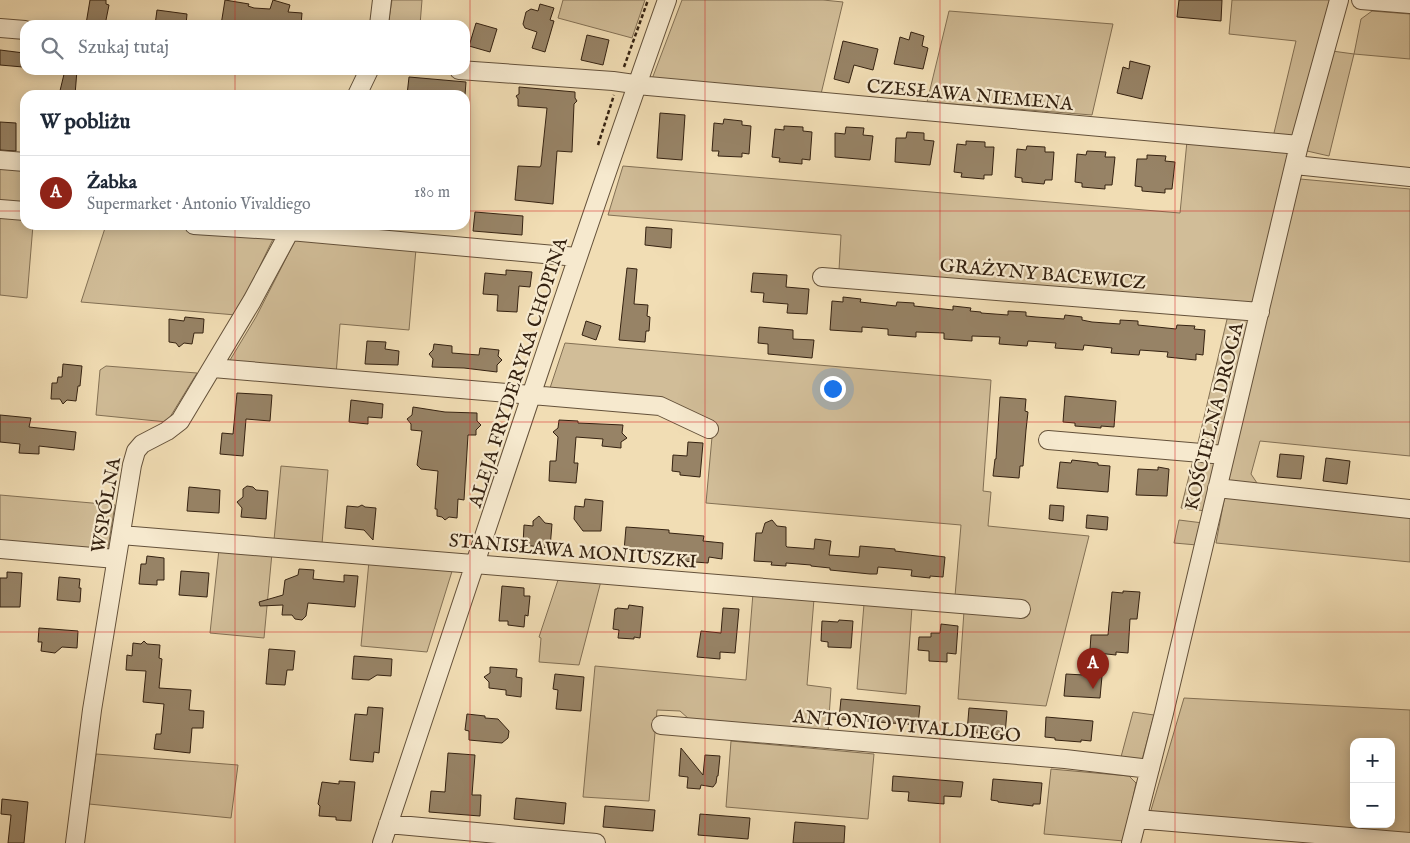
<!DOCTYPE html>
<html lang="pl">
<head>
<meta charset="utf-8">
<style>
	body { margin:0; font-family:"IM FELL English",serif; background:#f2f2f3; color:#1f2937 }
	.controls { position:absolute; right:15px; bottom:15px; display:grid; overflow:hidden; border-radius:10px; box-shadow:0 2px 12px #0003 }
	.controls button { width:45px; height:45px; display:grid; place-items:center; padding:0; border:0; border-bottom:1px solid #e0e1e3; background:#fff; color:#1f2937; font:25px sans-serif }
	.you { position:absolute; left:832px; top:388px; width:18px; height:18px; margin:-12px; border:4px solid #fff; border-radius:50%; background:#1a73e8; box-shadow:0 0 0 8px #1a73e833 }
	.badge { display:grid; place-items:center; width:32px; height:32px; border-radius:50%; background:#8f2418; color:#fff; font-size:16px; font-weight:700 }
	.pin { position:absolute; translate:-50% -41px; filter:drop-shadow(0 1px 2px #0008) }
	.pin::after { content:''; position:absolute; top:26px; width:18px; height:15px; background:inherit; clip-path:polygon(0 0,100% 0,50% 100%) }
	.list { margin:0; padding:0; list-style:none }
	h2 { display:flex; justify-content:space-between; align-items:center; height:65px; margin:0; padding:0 20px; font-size:21px }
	h2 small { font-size:16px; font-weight:400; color:#747a83 }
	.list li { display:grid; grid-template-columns:32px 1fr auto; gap:15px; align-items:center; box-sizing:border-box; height:75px; padding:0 20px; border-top:1px solid #e0e1e3 }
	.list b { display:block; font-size:19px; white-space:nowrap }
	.list p { margin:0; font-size:16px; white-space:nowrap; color:#747a83 }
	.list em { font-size:16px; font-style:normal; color:#747a83 }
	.icon { flex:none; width:28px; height:28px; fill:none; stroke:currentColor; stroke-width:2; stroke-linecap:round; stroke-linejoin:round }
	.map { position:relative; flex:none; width:1410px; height:843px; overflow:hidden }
	.search { position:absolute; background:#fff; box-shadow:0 2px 12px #0003; left:20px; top:20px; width:450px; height:55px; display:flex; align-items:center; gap:12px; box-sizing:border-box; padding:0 18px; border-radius:15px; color:#747a83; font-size:19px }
	.panel { position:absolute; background:#fff; box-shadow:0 2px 12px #0003; left:20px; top:90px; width:450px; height:140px; border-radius:15px }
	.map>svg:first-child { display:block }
	.green { fill:#d1bd98; stroke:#837054; fill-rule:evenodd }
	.building { fill:#978366; stroke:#352211 }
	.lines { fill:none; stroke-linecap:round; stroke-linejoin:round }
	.minor-casing { stroke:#64513a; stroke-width:20 }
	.path { stroke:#352211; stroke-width:2.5; stroke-dasharray:4 2.5; stroke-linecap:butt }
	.minor { stroke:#f6e9ce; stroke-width:18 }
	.grid { fill:none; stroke:#d62828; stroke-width:1; stroke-opacity:0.55 }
	.labels { text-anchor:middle; stroke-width:4.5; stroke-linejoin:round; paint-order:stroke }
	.street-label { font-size:19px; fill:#352211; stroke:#f6e9ce }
</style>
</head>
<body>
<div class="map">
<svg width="1410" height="843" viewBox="0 0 1410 843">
	<rect width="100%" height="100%" fill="#f1ddb4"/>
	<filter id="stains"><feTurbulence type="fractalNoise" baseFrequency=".004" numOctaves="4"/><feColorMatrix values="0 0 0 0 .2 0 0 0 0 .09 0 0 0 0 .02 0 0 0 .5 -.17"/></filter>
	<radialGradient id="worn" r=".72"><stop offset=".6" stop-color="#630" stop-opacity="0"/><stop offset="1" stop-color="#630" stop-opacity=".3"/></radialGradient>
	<path class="green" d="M392 0H422L420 25H388Z
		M563 0H645L632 38 558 18Z
		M682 0H823L843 2 821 94 652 79Z
		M1232 0H1330L1292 139 1273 137 1296 41 1229 34Z
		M949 11 1113 24 1092 115 927 102Z
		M1372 11 1410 14V59L1354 54 1329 156 1307 151 1332 51 1354 54 1361 19Z
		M1187 141 1282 150 1289 155 1255 305 839 270 841 235 608 215 623 166 1180 213Z
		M0 164 25 166V203L0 201Z
		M1300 179 1410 189V456L1260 441 1251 474 1259 486 1227 481Z
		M0 214 25 216V225H33L27 298 0 295Z
		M106 225H134L274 237 236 315 81 302Z
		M296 239 416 249 409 330 340 324 336 375 227 365 256 317Z
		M1228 315 1246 318 1251 326 1221 445 1213 449 1197 447Z
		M565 343 991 380 983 491 991 492 988 526 1089 536 1046 706 958 699 964 611 1018 616 1020 619 1029 609 955 596 961 525 706 503 712 437 715 423 550 388Z
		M106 366 197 373 167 422 96 415 100 370Z
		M1193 460 1211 461 1216 466 1206 511 1181 508Z
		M281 466 328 470 322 544 274 540Z
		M0 495 115 505 108 548 102 551 0 543Z
		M1225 495 1410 515V562L1216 543Z
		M1179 520 1203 523 1197 545 1174 543Z
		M219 549 272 553 264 638 210 633Z
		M369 561 453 568 427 652 361 646Z
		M559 577 601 581 579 665 539 662 541 638 539 637Z
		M753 593 814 599 807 685 831 688 828 732 689 719 680 711 657 710 649 801 583 797 595 666 746 680Z
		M864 604 912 607 906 694 857 689Z
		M1184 698 1410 710V837L1149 817ZM1354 742H1391V824H1354Z
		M1133 712 1154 715 1142 760 1121 757Z
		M731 741 874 754 868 819 726 807Z
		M96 754 238 765 231 818 89 804Z
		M1051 769 1129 776 1136 783 1124 841 1044 834Z"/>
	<path class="building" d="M90 0H106V4L109 5 105 25 86 24Z
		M225 0 249 4 248 6 254 8 270 9 273 0 290 5 288 12 302 13 301 25 285 23 284 25H221Z
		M1179 0H1222L1221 21 1177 17Z
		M540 4 554 8 550 20 554 21 545 52 532 48 537 32 525 28 523 24 526 12 531 9 538 11Z
		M157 10 187 14 186 25H155Z
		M476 23 497 29 490 52 469 46Z
		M911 32 924 36 922 46 928 48 923 69 894 64 900 37 909 40Z
		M587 35 609 40 603 65 581 60Z
		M843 41 878 49 873 70 854 65 849 83 834 79Z
		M0 50 24 53 23 67 0 65Z
		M1130 61 1150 66 1142 99 1117 93 1123 67 1129 69Z
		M65 70H77L75 95H59Z
		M409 77 466 82 465 95H407Z
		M519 87 575 92V98L577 101 574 104 572 152 557 151 553 204 515 200 518 166 540 167 541 165 547 108 518 106V99L516 96 519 94Z
		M660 113 685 115 682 160 657 158Z
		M724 119 742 121V125L751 126 749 154 742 153V157L718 156 719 151H712L714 123 723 124Z
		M0 122 16 123V151L0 150Z
		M784 126 803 127V131L812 132 810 160 802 159V164L791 163 779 162 780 158 772 157 775 129 784 130Z
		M846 127 864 128 863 135 873 136 870 160 835 157V133L845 134Z
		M907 132 924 133V140L934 141 930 165 895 162 896 138H906Z
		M966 141 985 142V147H994L992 175H984V179L961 177 962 173 954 172 957 144 966 145Z
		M1027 146 1045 147V152H1054L1052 180H1045L1044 184 1022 182V178L1015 177 1017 149 1026 150Z
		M1087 151 1106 152 1105 157H1115L1112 185H1105V189L1082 187V183L1075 182 1077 154 1086 155Z
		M1147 155 1166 156 1165 161 1175 162 1172 189H1165V193L1153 192 1142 191V187L1135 186 1137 159H1147Z
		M475 212 523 216 522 235 473 231Z
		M646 227 672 229 671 248 645 245Z
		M627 268 637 269 634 304 648 305 647 316 650 317 649 331H646L645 342 619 340Z
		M506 270 532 272 530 287 519 286 517 312 497 311 498 295 483 294 485 273 506 275Z
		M753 273 787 275 786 287 809 289 807 314 787 313 788 304 763 302 764 293 751 292Z
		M843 297 861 299 860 302 896 306 897 302 914 303V306L953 310V306L971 308 970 311 981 312V313L1008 315V311L1026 312V316L1036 317 1064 319 1065 315 1082 317V320L1092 322 1120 324V320L1138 321V325L1176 329 1177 325 1195 326 1194 329 1205 330 1203 355 1196 354V360L1167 357 1168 352 1140 350 1139 355 1111 353 1112 348 1084 345 1083 350 1055 348 1056 343 1028 341 1027 346 999 344 1000 337 972 336V341L944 339V333L916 332V337L888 335V329L862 327V332L830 330 832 301 843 302Z
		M185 317 204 319 203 333H194L192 344 184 343 179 347 176 343 169 342V319L184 321Z
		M586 321 601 326 596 340 582 335Z
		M759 327 793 330V339L814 340 812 358 768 354V344L758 343Z
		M367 341 386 342 385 349 399 351 398 365 365 364Z
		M434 344 452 346V353L465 354 479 355 480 348 499 350 498 356 502 360 497 365V372L464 368 432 367 433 359 429 354 433 350Z
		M63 364 82 366 80 386H78L76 401 67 400 63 404 60 399H51L52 383H57L58 377H62Z
		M237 393 272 395 270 421 246 419 243 456 220 454 222 433 233 434Z
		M1065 396 1116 401 1114 427 1101 426V428L1075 426V423L1063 422Z
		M1000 397 1026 399 1025 411 1028 412 1026 430 1023 466H1020L1019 478 993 476 995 459H996Z
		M351 400 383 404 382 418 368 417V424L349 422Z
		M413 407 445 412 477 413V421L481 425 476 430V435H468L464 500 458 499 457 518 449 517 445 520 442 517 437 516V509H435L438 471 421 469 417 465 422 431 411 430V424L407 419 412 415Z
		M0 415 31 418 29 427 76 432 74 450 39 446V454L19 453 20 444 0 442Z
		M559 420 578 421V423L623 425 622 433 627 438 621 442V448L602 446 603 439 576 437 574 463H578L576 483 549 481 550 461H556L558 437 553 432 558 428Z
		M688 442 703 443 700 477 680 475V472L672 471 673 455 687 456Z
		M1280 454 1304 456 1301 479 1277 477Z
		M1326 458 1350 461 1347 484 1323 481Z
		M1072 460 1098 463V465L1110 466 1108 492 1057 488 1060 462 1071 463Z
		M1158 467 1169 469 1167 496 1136 495 1138 469 1158 470Z
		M247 486 253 487 256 490 268 491 266 519 241 517 242 508 237 502 243 497V489Z
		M189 487 220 490 219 513 187 511Z
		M585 499 603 501 601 531H583L574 519 575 506 584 507Z
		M362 505 365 507 376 508 373 540 364 530 345 528 347 506 358 507Z
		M1050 505 1064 506 1063 521 1049 519Z
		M1087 515 1108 517 1107 530 1086 528Z
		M539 516 545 523 552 524 550 548 523 545 524 525 533 526V521Z
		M772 520 777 526 786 527V546L787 547 814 549 815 539 831 541 829 555 859 557 860 546 895 549V551L945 557 943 577 930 576V578L911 576 912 570 878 567 877 574H870L830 570V568L811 566V565L786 563V566L771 565 772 562 754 561 756 533H762L765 523Z
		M626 527 669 530V533L704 536 703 541 723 543 722 559 709 557 708 563 682 561 683 556 624 551Z
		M147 556 164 558V580H157V585L139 584 141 564H146Z
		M299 569 314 570 313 579 344 582V575L358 576 355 607 308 603 306 616 302 620 295 619 292 615H282L283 605 260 606 259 602 283 595 285 580 298 575Z
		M181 571 209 573 207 597 179 595Z
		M7 572 22 573 20 607H0V578H7Z
		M59 577 80 579 79 588H81L80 602 57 600Z
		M502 586 524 588V596H530L528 616 525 615 524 627 508 625V621H499Z
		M1123 591 1140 592 1137 619H1130L1128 653 1116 652V655L1097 653V651L1090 650 1091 635H1108L1112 592 1123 593Z
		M629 605 643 607 640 638 634 637V639L618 638 619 630 613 629 615 609H617V608L628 609Z
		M723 608 739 609 735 653 720 652V659L697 657 701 631 721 633Z
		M839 620 853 621 851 648 828 647V642L821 641 822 621 838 622Z
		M941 624 958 626 956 654 947 653V662L929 661V651L918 650 919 637H931V633H940Z
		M39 628 78 631 77 648 62 647 55 653 41 651 42 642H38Z
		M144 641 147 644 160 645 159 658 162 659 159 688 191 690 189 710 204 711 203 728H192L190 753 154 749 156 734H161L164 704 143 702 146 671 126 670 127 655 132 656 133 643 141 644Z
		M269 649 295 651 293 670H287L285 685 266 684Z
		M354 656 392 659 391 676 377 675 369 680 352 679Z
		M490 667 517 669 516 677 522 678 521 697 506 695V690L489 688V682L484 677 490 673Z
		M555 674 584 677 581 711 556 709 558 690 553 689Z
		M1066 674 1102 676 1100 698 1064 696Z
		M841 699 920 706 918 725 839 719Z
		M368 707 383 708 379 753 374 752 373 762 350 760 355 714 367 715Z
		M969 708 1007 711 1005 735 967 732Z
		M467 714 485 716V718L498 719 509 731 508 738 502 743 469 740V731L465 730Z
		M1046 717 1093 721 1091 741 1081 740V742L1055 740V738L1045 737Z
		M681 748 703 775 705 755 720 756 718 776H717L716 783 713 787 701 785 700 789 687 788 688 777 679 776Z
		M448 753 475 755 472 795H481L480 816 429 812 431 791 445 792Z
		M893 776 963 782 961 797 944 796V804L908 801 909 792 892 791Z
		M993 779 1042 783 1040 804H1033V806L998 802V801L991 800Z
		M339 781 355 782 351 821 336 820V817L319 816 320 806 318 804 322 782 339 784Z
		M516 798 566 803 564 824 514 819Z
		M2 799 28 802 24 843H8L11 815 1 814Z
		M605 806 655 810 653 831 603 827Z
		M700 814 750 818 748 839 698 835Z
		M795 822 845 826 844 843H793Z"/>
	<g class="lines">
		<defs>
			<path id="minor" d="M1361 0 1410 4
				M379 25 382 0
				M0 28 25 30
				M459 70 613 81 648 86 1299 145
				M357 95 369 70
				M0 160 25 162
				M1295 165 1410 177
				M0 209 25 211
				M194 225 290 231 577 257
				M822 277 1260 312
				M213 368 660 406 709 429
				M1048 440 1225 455
				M1217 488 1410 509
				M121 535 1021 609
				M0 549 116 559
				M661 725 1065 759 1150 769
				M1137 819 1410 842
				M388 824 596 843
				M75 843 92 710 132 465 136 451 142 444 167 431 180 421 252 301 293 225
				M382 843C476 562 568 279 667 0
				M1131 843 1164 713 1299 145 1339 0"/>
		</defs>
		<use href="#minor" class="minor-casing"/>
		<path class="path" d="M624 67 648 0
			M598 145 614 95"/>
		<use href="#minor" class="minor"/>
	</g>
	<path class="grid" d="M235 0V25M470 0V843M705 0V843M940 0V843M1175 0V843M235 70V95M0 211H25M465 211H1410M235 225V843M0 422H1410M0 632H1410"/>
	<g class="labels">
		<g class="street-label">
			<text transform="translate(970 94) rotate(5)" y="7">CZESŁAWA NIEMENA</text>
			<text transform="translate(1043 273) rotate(5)" y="7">GRAŻYNY BACEWICZ</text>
			<text transform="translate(517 372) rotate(-72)" y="7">ALEJA FRYDERYKA CHOPINA</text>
			<text transform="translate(1213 416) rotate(-76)" y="7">KOŚCIELNA DROGA</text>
			<text transform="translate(105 505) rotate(-80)" y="7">WSPÓLNA</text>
			<text transform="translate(573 550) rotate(5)" y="7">STANISŁAWA MONIUSZKI</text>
			<text transform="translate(907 725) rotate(5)" y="7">ANTONIO VIVALDIEGO</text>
		</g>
	</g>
	<rect width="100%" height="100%" filter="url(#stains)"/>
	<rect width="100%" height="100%" fill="url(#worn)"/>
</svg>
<div class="controls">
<button>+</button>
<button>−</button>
</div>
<div class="you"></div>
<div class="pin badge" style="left:1093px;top:689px">A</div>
<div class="search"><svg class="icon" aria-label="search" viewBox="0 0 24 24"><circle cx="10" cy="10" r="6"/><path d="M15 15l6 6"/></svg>Szukaj tutaj</div>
<section class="panel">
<h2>W pobliżu<small></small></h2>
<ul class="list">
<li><span class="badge">A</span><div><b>Żabka</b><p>Supermarket · Antonio Vivaldiego</p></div><em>180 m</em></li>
</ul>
</section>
</div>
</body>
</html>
